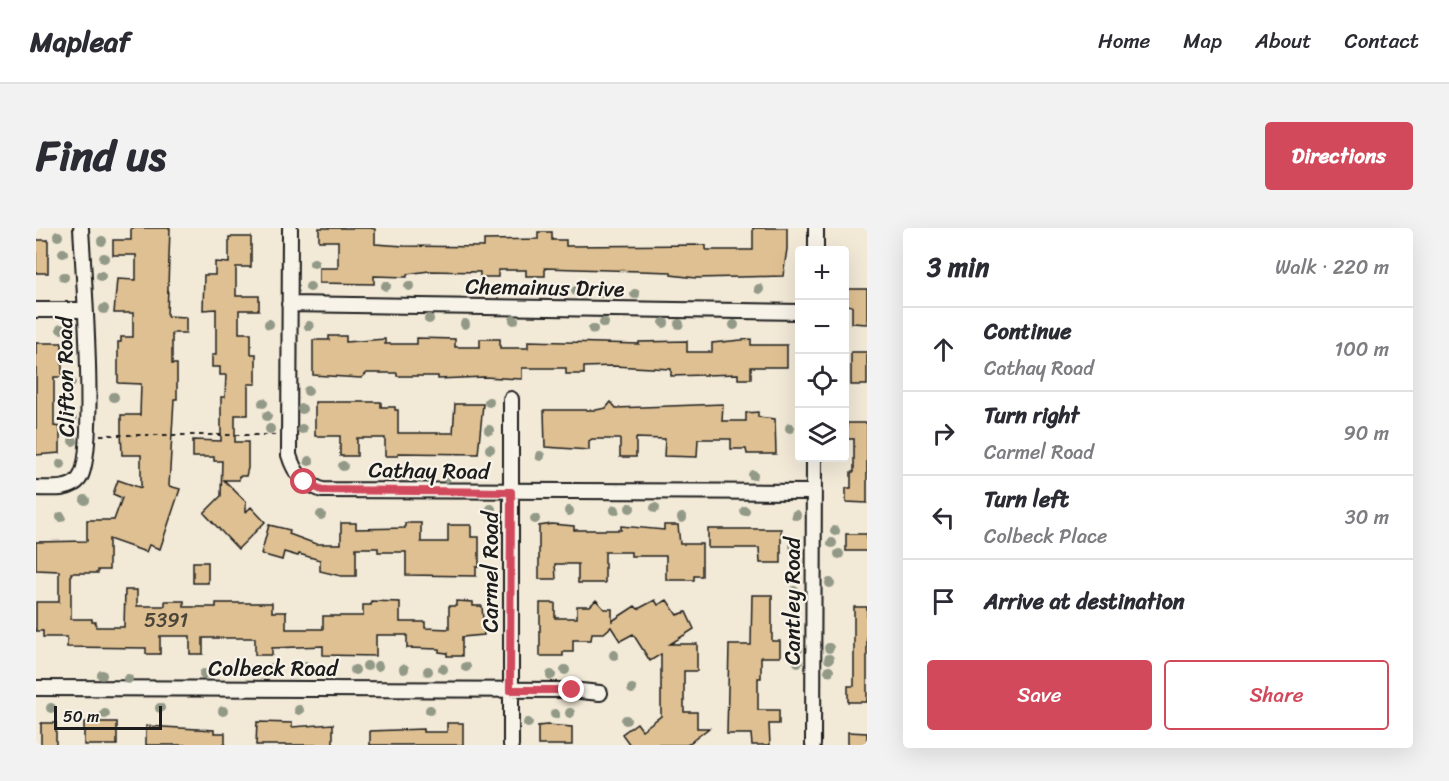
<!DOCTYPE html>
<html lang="en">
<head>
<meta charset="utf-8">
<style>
	body { margin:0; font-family:Sriracha,sans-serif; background:#f2f2f3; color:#2b2b33 }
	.controls { position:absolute; right:18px; top:18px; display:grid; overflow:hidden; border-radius:6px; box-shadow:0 6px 24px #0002 }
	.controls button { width:54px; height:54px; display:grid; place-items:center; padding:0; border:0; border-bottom:2px solid #e1e1e2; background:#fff; color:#2b2b33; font:30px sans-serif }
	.scale { position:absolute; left:18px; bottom:15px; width:108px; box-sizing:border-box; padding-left:6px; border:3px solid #1c1c1c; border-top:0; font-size:16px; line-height:21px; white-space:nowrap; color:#1c1c1c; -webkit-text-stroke:4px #f7f3e8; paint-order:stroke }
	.stop { position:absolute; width:18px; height:18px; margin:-14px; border:4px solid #d1495b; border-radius:50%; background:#fff }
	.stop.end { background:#d1495b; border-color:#fff; box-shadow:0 2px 6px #0008 }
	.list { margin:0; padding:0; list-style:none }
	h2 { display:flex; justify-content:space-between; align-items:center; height:78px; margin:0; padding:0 24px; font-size:26px }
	h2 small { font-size:20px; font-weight:400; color:#7c7c81 }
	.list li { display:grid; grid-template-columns:39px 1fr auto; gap:18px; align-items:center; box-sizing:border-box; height:84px; padding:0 24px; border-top:2px solid #e1e1e2 }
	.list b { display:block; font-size:22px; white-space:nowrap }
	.list p { margin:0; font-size:20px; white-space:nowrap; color:#7c7c81 }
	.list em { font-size:20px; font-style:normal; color:#7c7c81 }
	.actions { display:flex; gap:12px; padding:18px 24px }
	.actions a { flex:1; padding:14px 0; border:2px solid #d1495b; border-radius:6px; text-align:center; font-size:21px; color:#d1495b }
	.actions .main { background:#d1495b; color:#fff }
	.icon { flex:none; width:33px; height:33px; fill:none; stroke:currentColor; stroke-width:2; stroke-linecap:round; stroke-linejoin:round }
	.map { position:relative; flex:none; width:831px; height:517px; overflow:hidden; border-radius:6px }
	header { display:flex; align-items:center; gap:36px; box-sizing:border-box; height:84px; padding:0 30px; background:#fff; border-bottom:2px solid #e1e1e2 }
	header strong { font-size:28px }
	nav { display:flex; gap:33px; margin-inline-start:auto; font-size:21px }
	.intro { display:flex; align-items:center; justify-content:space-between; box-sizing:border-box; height:144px; padding:0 36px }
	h1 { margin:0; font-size:42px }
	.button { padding:15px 27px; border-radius:6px; background:#d1495b; color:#fff; font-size:21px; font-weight:700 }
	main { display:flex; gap:36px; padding:0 36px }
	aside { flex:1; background:#fff; border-radius:6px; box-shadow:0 6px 24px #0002 }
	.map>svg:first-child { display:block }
	.building { fill:#dec092; stroke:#1c1c1c; stroke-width:1.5 }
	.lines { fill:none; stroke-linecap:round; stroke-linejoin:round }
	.street-casing { stroke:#1c1c1c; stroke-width:18 }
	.path { stroke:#1c1c1c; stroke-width:2; stroke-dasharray:4.5 4.5; stroke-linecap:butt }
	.street { stroke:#f7f3e8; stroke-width:14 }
	.tree { fill:#929987 }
	.route { stroke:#d1495b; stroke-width:8 }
	.labels { text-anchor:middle; stroke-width:4.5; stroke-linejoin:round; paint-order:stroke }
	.number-label { font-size:20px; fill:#4c453a }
	.street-label { font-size:22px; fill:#1c1c1c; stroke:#f7f3e8 }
</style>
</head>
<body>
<header>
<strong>Mapleaf</strong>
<nav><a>Home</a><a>Map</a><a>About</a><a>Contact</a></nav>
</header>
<div class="intro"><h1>Find us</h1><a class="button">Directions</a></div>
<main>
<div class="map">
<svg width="831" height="517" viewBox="0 0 831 517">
	<rect width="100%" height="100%" fill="#f2e9d7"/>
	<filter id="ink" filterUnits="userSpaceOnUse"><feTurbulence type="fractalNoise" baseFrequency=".0167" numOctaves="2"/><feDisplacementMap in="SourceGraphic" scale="12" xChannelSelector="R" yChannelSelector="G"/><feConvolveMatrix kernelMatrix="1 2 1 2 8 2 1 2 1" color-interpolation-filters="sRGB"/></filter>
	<g filter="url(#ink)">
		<path class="building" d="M95 0H134L131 88 150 89V105H136V136H141V171H138L133 258 144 261 124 321 113 317 110 324 73 311V342H62V345H35V391H56V394H60V399H88L89 362H101V378H129V373H148V379H180V375H236V384H250V401H287V388H327V377H335V373L364 374V394H389V400L413 401V378H420V373L437 374V378H446L448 407 426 409V428H411V425L403 424V421L371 420V407H340V428L287 427V418L236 420V427H219V410H167V426H154V408H124V426H110V420L31 419V409H7V403H0V374H23V343L0 342V314L51 313V292H78L86 270 77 266 82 252 105 260V227H86L85 202V187H104L105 156 82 155V114H85V109H97V85H78L81 51 100 52V27H77V12H95Z
			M283 0H334L339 1V16L368 18 448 19V12L502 11V4H516V12H530V18L670 17V22H717V0H751V21L747 48 660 50 635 47V44L509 40V48H490V42H462V49H444V44L393 43 371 46V49L338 48V56L283 55V40H302V13H283Z
			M193 9H215V39H200V68H223V82H203V105H215V126H220V156H212V187H199V214H212V240L210 248H203V252H188L210 274V284L215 279 229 294 202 321 168 285 185 268 186 233H178V229H157V212L185 213V169H189L190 147H184V139H176V127H180V81L167 82 168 47H179V34L193 35Z
			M0 12H12V45H0Z
			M811 61H831V96L816 95V78L811 77Z
			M293 108H310V114L349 111V116H381V110L419 111V119H444V111H464V120H492V113L603 116V114L651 113V124H676V115L715 111V117H751V139H715V151H702V146L635 148V141L577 138 548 139V146H530V140H486V151L448 149 402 151V148H361V145H331L325 150 277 147V112H293Z
			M0 115H26V149H18V198L24 199V225L0 227Z
			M815 124H831V157H815Z
			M279 174H345V179H359V182H362V205H417L419 176H447L442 226 362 225V228H349V210H321V228H304V208H279Z
			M575 174 580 180 687 176 686 193H710V185L722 184V189L739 191 740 226H711L710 221H695V211H662L661 229 628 228 629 211 600 210V229H584V211H556L553 213V222L509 219 508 182H560L570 180Z
			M811 195H831V275L810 274V260H815V244H818V211H811Z
			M305 295H320V301L369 300V295H385V314H412V297H435V309H443V339H440V348L370 347V324H342V320H320V348H305L284 343V332L263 326 262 328 248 324 246 332 225 326 233 297 254 302 253 306 280 316H305Z
			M516 296 538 298V302H585V298L628 302V297H642L644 316H666V348H658V352H630V328H595V324H569V355H542V336H519L520 351H503V298Z
			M672 301H745V335H724L723 320H672Z
			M810 306H831V323H810Z
			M157 334H172V355H157Z
			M716 367H736V413H744V429H725V450H722V482H743V496H733L734 517H716L715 506H691L693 417H715Z
			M560 372 568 381H576V393L599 378 602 381 619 372 622 377 631 372 641 387 650 384 658 401 634 416H661V443H648V484H661V500H673L651 517H594L586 506 601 495 606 502 625 488V426L614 433 597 406 584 413 575 399 568 405H556L555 412H537V424H527V428H504V375H519V390H541V378H554Z
			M818 379H831V474H812V458H818Z
			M48 494H81V517H48Z
			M221 494 256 495V499L297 496V517H220Z
			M5 495H20V517H5Z
			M411 495H427V517H334V503L387 501V504H411Z
			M511 497 536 499V517H502V498Z
			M110 498 178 502V505H189V517H110Z
			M812 504 831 505V517H812Z"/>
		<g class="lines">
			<defs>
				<path id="street" d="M254 0 253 227C259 247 267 254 286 262L777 264
					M780 0V22
					M253 76 764 84
					M0 82H49
					M0 260C14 260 34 263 43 251 62 228 47 39 45 0
					M0 460 535 462 564 465
					M475 517V171
					M777 517 778 230"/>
			</defs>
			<use href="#street" class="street-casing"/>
			<path class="path" d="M64 207H239"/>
			<use href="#street" class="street"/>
		</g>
		<g class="tree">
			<circle cx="22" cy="8" r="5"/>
			<circle cx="66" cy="13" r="5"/>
			<circle cx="27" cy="25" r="5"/>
			<circle cx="68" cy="30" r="5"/>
			<circle cx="278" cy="35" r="5"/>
			<circle cx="65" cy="48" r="5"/>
			<circle cx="28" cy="49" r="5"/>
			<circle cx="350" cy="58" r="5"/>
			<circle cx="373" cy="58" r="5"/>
			<circle cx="274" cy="59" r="5"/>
			<circle cx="723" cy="61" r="5"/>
			<circle cx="540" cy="63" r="5"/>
			<circle cx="565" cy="65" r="5"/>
			<circle cx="599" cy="66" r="5"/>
			<circle cx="68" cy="81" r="5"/>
			<circle cx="393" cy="91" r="5"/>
			<circle cx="478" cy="92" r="5"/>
			<circle cx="568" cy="95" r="5"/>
			<circle cx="628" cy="95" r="5"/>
			<circle cx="233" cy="96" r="5"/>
			<circle cx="429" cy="96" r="5"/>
			<circle cx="643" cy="96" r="5"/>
			<circle cx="698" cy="97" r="5"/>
			<circle cx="273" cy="98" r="5"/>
			<circle cx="25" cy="101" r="5"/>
			<circle cx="557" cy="101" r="5"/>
			<circle cx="34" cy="114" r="5"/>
			<circle cx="35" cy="155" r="5"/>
			<circle cx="272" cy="163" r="5"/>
			<circle cx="78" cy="169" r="5"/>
			<circle cx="453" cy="174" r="5"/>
			<circle cx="227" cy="175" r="5"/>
			<circle cx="266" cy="181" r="5"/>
			<circle cx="231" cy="188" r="5"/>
			<circle cx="36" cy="192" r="5"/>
			<circle cx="754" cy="200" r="5"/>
			<circle cx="234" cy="201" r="5"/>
			<circle cx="266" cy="201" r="5"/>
			<circle cx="453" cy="202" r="5"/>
			<circle cx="37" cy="213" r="5"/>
			<circle cx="454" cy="221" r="5"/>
			<circle cx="504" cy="228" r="5"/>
			<circle cx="273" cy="233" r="5"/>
			<circle cx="25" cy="236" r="5"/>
			<circle cx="307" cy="238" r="5"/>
			<circle cx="717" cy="247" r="5"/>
			<circle cx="367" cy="248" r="5"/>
			<circle cx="384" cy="250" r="5"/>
			<circle cx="410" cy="250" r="5"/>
			<circle cx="49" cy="272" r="5"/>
			<circle cx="594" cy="280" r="5"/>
			<circle cx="619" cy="280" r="5"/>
			<circle cx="455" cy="281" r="5"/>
			<circle cx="579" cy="282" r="5"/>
			<circle cx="533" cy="283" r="5"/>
			<circle cx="709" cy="283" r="5"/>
			<circle cx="285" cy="287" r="5"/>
			<circle cx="760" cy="287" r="5"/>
			<circle cx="25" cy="289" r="5"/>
			<circle cx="646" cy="290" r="5"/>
			<circle cx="499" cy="291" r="5"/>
			<circle cx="799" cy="303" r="5"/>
			<circle cx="796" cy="315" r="5"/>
			<circle cx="758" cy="318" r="5"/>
			<circle cx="803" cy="326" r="5"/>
			<circle cx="794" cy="355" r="5"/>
			<circle cx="758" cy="363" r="5"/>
			<circle cx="793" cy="420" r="5"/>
			<circle cx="762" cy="421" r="5"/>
			<circle cx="578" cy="427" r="5"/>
			<circle cx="793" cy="431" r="5"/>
			<circle cx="762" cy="434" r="5"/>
			<circle cx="331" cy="438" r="5"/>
			<circle cx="342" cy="438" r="5"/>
			<circle cx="269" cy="439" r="5"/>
			<circle cx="430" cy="439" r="5"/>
			<circle cx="234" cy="440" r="5"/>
			<circle cx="196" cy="441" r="5"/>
			<circle cx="368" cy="441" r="5"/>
			<circle cx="407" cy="441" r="5"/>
			<circle cx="217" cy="442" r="5"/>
			<circle cx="319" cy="442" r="5"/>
			<circle cx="529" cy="442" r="5"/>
			<circle cx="392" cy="443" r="5"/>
			<circle cx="793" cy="443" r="5"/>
			<circle cx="168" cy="446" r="5"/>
			<circle cx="66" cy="447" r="5"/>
			<circle cx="515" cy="447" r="5"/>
			<circle cx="92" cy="451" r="5"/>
			<circle cx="596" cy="461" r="5"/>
			<circle cx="15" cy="480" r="5"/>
			<circle cx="124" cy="480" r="5"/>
			<circle cx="263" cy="482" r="5"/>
			<circle cx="394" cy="482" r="5"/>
			<circle cx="187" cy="483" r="5"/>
			<circle cx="534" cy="485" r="5"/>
			<circle cx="69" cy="486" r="5"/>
			<circle cx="519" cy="486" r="5"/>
			<circle cx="590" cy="492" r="5"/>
			<circle cx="492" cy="495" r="5"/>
		</g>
	</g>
	<g class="lines" filter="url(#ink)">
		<path class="route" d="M268 254 286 262 475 264 474 462H536"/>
	</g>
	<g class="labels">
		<g class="number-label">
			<text x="130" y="399">5391</text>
		</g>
		<g class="street-label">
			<text transform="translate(509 59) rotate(1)" y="8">Chemainus Drive</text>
			<text transform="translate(29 149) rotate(-91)" y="8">Clifton Road</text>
			<text transform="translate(393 242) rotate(1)" y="8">Cathay Road</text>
			<text transform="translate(454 344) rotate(-90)" y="8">Carmel Road</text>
			<text transform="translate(756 373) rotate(-90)" y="8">Cantley Road</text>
			<text x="237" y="448">Colbeck Road</text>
		</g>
	</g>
</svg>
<div class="controls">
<button>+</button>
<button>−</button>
<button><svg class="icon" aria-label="locate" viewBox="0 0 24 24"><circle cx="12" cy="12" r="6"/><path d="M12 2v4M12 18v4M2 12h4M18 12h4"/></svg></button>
<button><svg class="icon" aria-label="layers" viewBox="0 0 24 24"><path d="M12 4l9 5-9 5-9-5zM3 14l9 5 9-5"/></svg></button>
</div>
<div class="scale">50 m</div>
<div class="stop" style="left:268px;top:254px"></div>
<div class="stop end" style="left:536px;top:462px"></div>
</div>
<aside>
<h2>3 min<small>Walk · 220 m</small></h2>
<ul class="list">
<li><svg class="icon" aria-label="ahead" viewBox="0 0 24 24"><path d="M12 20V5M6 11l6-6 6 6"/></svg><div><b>Continue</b><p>Cathay Road</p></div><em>100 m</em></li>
<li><svg class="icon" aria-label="right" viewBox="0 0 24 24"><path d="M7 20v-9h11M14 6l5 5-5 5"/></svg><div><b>Turn right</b><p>Carmel Road</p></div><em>90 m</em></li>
<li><svg class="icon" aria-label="left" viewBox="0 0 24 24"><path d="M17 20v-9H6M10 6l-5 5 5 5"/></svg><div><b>Turn left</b><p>Colbeck Place</p></div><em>30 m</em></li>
<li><svg class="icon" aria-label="arrive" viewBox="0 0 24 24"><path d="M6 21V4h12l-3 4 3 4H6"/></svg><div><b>Arrive at destination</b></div></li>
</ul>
<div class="actions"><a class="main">Save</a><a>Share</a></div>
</aside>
</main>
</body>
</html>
